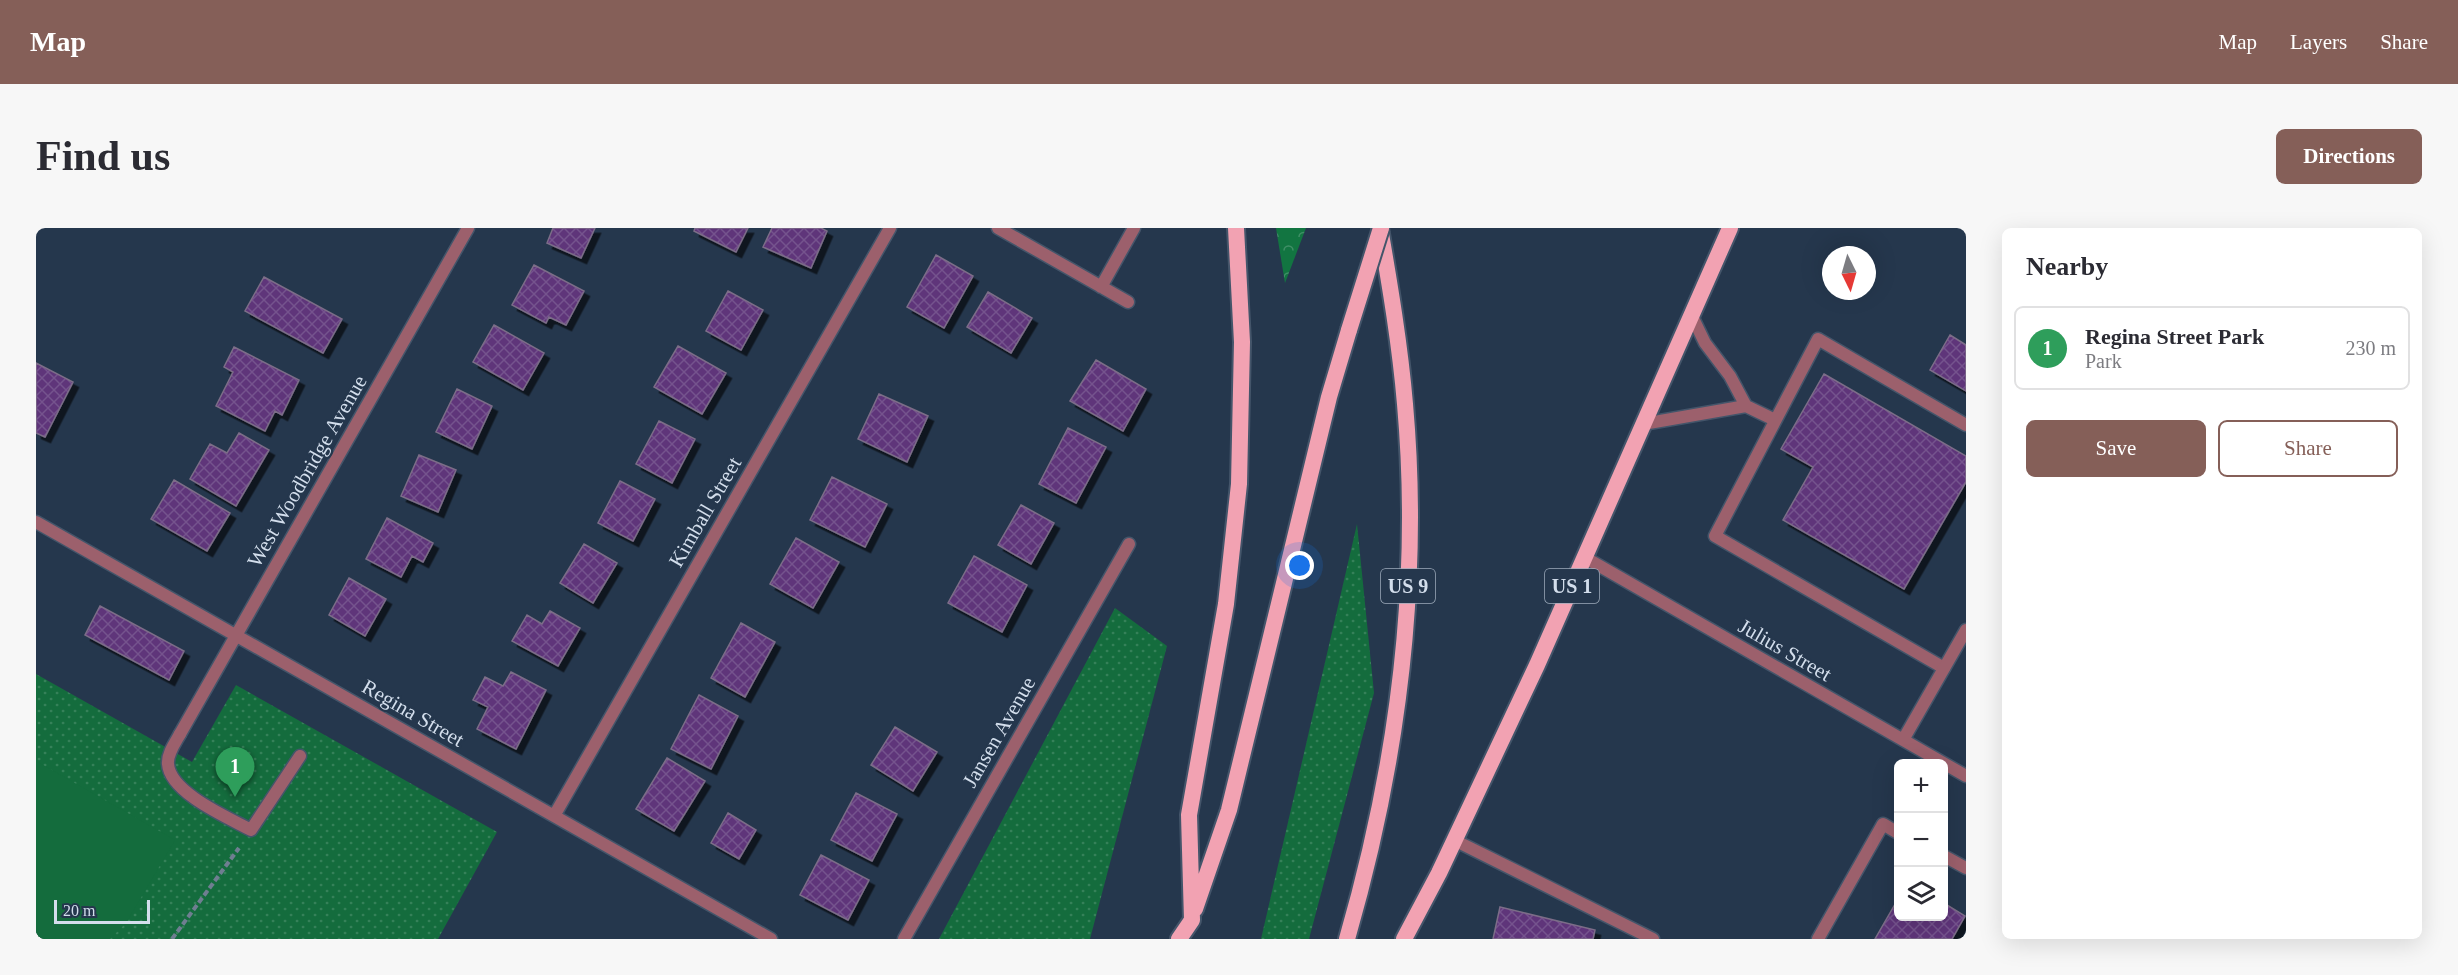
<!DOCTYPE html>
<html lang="en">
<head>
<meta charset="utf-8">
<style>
	body { margin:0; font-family:"Times New Roman",serif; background:#f7f7f7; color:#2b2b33 }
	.controls { position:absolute; right:18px; bottom:18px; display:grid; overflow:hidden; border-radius:9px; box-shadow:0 6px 24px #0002 }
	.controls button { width:54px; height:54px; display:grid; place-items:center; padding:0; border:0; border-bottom:2px solid #e1e1e2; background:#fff; color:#2b2b33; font:30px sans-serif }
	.compass { position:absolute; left:1786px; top:18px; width:54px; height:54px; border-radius:50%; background:#fff; box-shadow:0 6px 24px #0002; rotate:175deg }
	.scale { position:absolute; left:18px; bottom:15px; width:96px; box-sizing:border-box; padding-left:6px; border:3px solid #d3deec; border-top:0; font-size:16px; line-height:21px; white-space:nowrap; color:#d3deec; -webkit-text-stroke:4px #25374d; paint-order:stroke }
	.you { position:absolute; left:1264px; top:338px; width:21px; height:21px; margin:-15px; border:4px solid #fff; border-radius:50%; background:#1a73e8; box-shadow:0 0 0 9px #1a73e833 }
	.badge { display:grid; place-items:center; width:39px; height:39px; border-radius:50%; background:#855f58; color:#fff; font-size:20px; font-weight:700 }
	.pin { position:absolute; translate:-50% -50px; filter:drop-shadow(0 2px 3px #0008) }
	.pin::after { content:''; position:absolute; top:32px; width:21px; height:18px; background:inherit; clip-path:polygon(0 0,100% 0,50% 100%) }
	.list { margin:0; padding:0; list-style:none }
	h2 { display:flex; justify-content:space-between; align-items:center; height:78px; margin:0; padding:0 24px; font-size:26px }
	h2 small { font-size:20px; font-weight:400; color:#7c7c81 }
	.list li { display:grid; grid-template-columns:39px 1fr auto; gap:18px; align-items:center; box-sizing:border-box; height:84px; margin:0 12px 12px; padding:0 12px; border:2px solid #e1e1e2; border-radius:9px }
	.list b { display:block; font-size:22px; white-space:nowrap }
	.list p { margin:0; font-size:20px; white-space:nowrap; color:#7c7c81 }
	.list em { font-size:20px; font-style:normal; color:#7c7c81 }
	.actions { display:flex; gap:12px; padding:18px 24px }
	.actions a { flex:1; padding:14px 0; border:2px solid #855f58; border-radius:9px; text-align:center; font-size:21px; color:#855f58 }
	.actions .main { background:#855f58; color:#fff }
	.icon { flex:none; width:33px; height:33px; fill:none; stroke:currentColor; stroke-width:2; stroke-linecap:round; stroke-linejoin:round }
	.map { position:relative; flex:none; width:1930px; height:711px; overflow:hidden; border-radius:9px }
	header { display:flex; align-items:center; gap:36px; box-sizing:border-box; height:84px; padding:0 30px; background:#855f58; color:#fff }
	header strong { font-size:28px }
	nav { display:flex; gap:33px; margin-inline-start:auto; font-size:21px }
	.intro { display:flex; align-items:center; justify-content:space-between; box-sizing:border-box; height:144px; padding:0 36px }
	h1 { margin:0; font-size:42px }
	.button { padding:15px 27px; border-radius:9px; background:#855f58; color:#fff; font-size:21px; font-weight:700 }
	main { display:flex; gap:36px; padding:0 36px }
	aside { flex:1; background:#fff; border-radius:9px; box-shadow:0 6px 24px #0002 }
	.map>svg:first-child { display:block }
	.green { fill:url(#green-dots) }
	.forest { fill:url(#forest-crowns) }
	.pitch { fill:#146c3d }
	.building { fill:url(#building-cross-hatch); stroke:#7c6d88; stroke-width:1.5; filter:url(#shadow) }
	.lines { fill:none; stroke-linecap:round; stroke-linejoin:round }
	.service-casing { stroke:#44556a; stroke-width:15 }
	.minor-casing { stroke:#44556a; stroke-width:15 }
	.trunk-casing { stroke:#44556a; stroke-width:20 }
	.path { stroke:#6f7e91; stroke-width:4; stroke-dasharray:6 3; stroke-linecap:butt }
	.service { stroke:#9c606c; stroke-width:12 }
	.minor { stroke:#9c606c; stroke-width:12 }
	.trunk { stroke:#f2a2b2; stroke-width:16 }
	.trunk-bridge-casing { stroke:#44556a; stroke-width:20; stroke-linecap:butt }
	.trunk-bridge { stroke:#f2a2b2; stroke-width:16 }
	.labels { text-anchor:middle; stroke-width:4.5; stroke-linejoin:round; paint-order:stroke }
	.shield { fill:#25374d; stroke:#9facbc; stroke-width:1.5 }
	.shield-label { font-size:20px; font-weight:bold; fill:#d3deec }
	.street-label { font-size:21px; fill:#d3deec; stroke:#25374d }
</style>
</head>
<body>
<header>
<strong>Map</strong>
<nav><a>Map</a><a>Layers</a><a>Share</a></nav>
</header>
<div class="intro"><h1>Find us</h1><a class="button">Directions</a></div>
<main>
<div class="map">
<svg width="1930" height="711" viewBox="0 0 1930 711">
	<defs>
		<pattern id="green-dots" width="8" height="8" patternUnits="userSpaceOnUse" patternTransform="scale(1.5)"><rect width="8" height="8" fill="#146c3d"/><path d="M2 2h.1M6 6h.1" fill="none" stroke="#358159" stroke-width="1.8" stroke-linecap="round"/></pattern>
		<pattern id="forest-crowns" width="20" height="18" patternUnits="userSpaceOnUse" patternTransform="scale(1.5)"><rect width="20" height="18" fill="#127541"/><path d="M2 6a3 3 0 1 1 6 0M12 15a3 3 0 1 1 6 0" fill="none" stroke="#3f8f66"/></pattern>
		<pattern id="building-cross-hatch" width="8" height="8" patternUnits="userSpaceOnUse" patternTransform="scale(1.5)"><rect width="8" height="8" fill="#5f357a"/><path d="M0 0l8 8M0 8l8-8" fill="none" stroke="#75528d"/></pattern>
		<filter id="shadow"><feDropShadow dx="5.5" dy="5.5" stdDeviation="0" flood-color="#0009"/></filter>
	</defs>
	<rect width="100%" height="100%" fill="#25374d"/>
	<path class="green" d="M1321 296 1338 465 1273 711H1225Z
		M1079 380 1131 418 1054 711H903Z
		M0 446 156 534 200 457 461 604 402 711H0Z"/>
	<path class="forest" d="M1240 0H1270L1249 55Z"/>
	<path class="pitch" d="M0 533 139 612 90 695 74 711H0Z"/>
	<path class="building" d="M517 0H559L545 30 511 15Z
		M659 0H712L700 24 658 3Z
		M736 0H785L791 3 775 40 727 19Z
		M900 27 937 48 908 100 871 79Z
		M498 37 548 63 530 97 513 89 510 95 476 77Z
		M228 49 306 91 287 125 209 83Z
		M692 63 727 82 705 122 670 103Z
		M952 64 996 90 975 125 931 99Z
		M458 97 508 125 487 162 437 134Z
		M1914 107 1930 117V163L1894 142Z
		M642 118 690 145 666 186 618 159Z
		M198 119 263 152 246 187 239 183 229 203 180 178 197 144 188 139Z
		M1060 132 1110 161 1087 203 1034 173Z
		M0 135 37 154 9 209 0 205Z
		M1788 146 1930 228V254L1868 361 1747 292 1777 239 1745 221Z
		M421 161 456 178 436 221 400 204Z
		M843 166 892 188 871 234 822 211Z
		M623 193 659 211 636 255 600 236Z
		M1032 200 1070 219 1040 275 1003 256Z
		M203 205 233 222 200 278 154 251 174 216 191 225Z
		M383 227 420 242 402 284 365 268Z
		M796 249 851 276 829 319 774 292Z
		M138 252 194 285 171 323 115 291Z
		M584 253 619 271 597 313 562 295Z
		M985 277 1018 295 995 336 962 317Z
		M351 290 397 315 387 334 376 328 365 349 330 331Z
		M760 310 803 334 777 380 734 356Z
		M548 316 581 335 557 375 524 355Z
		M938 328 991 357 966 404 912 375Z
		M313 350 350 371 329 408 293 387Z
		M64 378 148 423 133 452 49 407Z
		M514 383 544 400 522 438 476 413 491 387 506 396Z
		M705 395 739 414 709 469 675 450Z
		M475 444 510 462 480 521 441 501 452 479 437 472 449 449 467 458Z
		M663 467 702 488 675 541 635 521Z
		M859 499 901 524 877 563 835 537Z
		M631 530 669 553 638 603 600 581Z
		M820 565 861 586 836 633 795 612Z
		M692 585 720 602 703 631 675 615Z
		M785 627 833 652 812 692 764 667Z
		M1862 671V688H1908V675L1929 688 1916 711H1839Z
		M1464 679 1559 702 1557 711H1457Z"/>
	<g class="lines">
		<defs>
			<path id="service" d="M1655 86 1669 115 1694 148 1710 178 1739 192
				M1607 196 1710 178
				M1908 440 1679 308 1782 111 1930 197
				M144 506C139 515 131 526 132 536 134 565 193 590 215 602L264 528
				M1418 612 1617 711
				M1908 628 1930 640
				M1782 711 1847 596 1862 605"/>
			<path id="minor" d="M962 0 1092 74
				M1065 59 1098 0
				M0 294 735 711
				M1548 329 1930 548
				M144 506 432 0
				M1867 512 1930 402
				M518 588 854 0
				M868 711 1093 316"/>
			<path id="trunk" d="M1159 681 1193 582 1293 169 1313 102
				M1143 711 1156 692 1153 587 1190 376 1203 256 1206 114 1200 0
				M1311 711C1361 538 1385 356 1369 176 1364 117 1354 58 1344 0
				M1368 711 1403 645 1501 437 1694 0"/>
		</defs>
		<use href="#service" class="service-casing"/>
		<use href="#minor" class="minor-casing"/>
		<use href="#trunk" class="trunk-casing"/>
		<path class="path" d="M136 711 203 620"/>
		<use href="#service" class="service"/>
		<use href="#minor" class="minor"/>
		<use href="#trunk" class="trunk"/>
		<defs>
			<path id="trunk-bridge" d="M1313 102 1345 0"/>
		</defs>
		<use href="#trunk-bridge" class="trunk-bridge-casing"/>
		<use href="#trunk-bridge" class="trunk-bridge"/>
	</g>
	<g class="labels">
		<g class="shield">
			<rect x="1345" y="341" width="54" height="34" rx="4.5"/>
			<rect x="1509" y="341" width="54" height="34" rx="4.5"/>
		</g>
		<g class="shield-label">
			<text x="1372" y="365">US 9</text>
			<text x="1536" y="365">US 1</text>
		</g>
		<g class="street-label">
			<text transform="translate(271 243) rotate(-60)" y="7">West Woodbridge Avenue</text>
			<text transform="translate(669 284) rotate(-60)" y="7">Kimball Street</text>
			<text transform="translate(1749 422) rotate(30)" y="7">Julius Street</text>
			<text transform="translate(377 485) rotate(30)" y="7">Regina Street</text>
			<text transform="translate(963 504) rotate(-60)" y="7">Jansen Avenue</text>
		</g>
	</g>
</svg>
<div class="controls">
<button>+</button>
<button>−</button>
<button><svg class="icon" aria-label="layers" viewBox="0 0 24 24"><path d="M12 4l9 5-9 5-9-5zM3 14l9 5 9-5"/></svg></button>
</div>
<svg class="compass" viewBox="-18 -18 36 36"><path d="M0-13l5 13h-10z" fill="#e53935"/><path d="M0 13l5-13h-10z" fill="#7c7c81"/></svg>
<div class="scale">20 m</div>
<div class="you"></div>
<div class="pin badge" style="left:199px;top:569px;background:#2e9e5b">1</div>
</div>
<aside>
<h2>Nearby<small></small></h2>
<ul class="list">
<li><span class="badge" style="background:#2e9e5b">1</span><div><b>Regina Street Park</b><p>Park</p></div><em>230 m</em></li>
</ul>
<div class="actions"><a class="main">Save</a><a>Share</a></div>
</aside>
</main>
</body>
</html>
